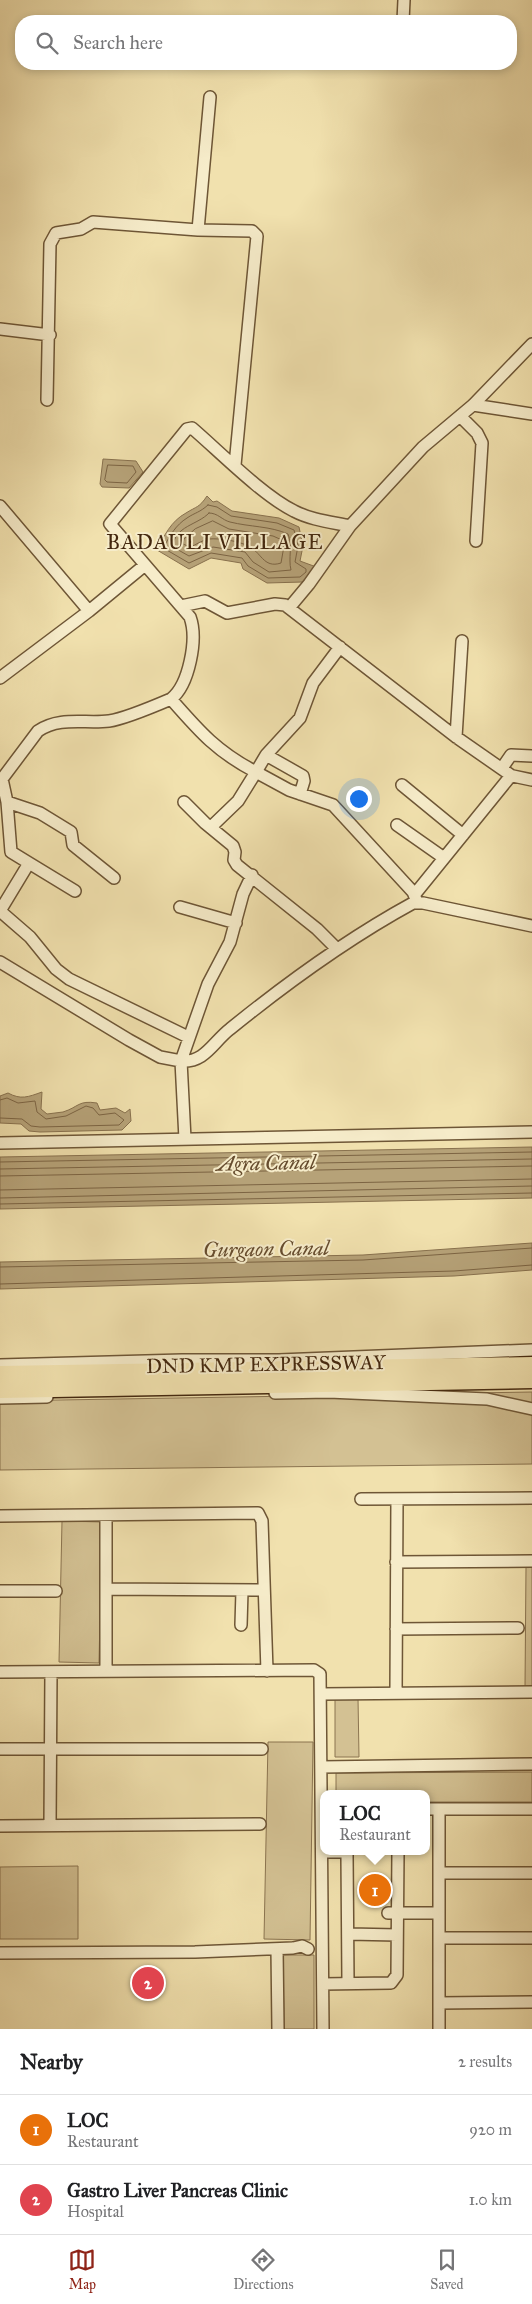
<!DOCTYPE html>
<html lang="en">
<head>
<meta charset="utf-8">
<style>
	body { margin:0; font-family:"IM FELL Great Primer",serif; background:#f2f2f2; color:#202124 }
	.you { position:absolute; left:358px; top:798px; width:18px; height:18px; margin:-12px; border:4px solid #fff; border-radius:50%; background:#1a73e8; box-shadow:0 0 0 8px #1a73e833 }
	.badge { display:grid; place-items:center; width:32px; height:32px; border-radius:50%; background:#8f2418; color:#fff; font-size:16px; font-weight:700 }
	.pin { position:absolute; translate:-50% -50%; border:2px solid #fff; box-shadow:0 1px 5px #0006 }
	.popup { position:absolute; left:320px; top:1790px; width:110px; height:65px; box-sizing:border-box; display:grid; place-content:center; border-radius:10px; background:#fff; filter:drop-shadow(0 1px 4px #0005); font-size:16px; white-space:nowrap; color:#757577 }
	.popup b { font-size:19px; color:#202124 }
	.popup::after { content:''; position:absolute; left:50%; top:100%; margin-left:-10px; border:10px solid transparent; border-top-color:#fff }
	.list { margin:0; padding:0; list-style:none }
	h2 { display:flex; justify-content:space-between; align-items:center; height:65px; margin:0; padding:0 20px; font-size:21px }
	h2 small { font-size:16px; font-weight:400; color:#757577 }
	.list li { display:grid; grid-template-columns:32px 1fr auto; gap:15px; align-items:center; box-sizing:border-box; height:70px; padding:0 20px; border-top:1px solid #e0e0e0 }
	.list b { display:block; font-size:19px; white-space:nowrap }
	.list p { margin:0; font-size:16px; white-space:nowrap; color:#757577 }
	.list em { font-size:16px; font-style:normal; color:#757577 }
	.icon { flex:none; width:28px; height:28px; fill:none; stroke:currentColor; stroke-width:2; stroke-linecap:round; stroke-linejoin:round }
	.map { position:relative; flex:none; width:532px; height:2029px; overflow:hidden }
	.search { position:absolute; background:#fff; box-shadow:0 2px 8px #0003; left:15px; right:15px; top:15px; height:55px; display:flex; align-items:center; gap:12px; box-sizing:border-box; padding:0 18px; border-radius:20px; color:#757577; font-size:19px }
	.sheet { height:205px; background:#fff }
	nav { display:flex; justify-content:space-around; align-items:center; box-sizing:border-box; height:70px; border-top:1px solid #e0e0e0; background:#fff; font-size:14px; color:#757577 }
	nav a { display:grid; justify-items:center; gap:2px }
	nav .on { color:#8f2418 }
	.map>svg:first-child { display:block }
	.green { fill:#d3c193; stroke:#8b7450 }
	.water { fill:#b6a278; stroke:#88714e }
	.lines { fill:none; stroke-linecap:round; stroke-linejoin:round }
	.shore { stroke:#7c6443; stroke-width:1 }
	.minor-casing { stroke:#6e5636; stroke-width:14 }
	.highway-casing { stroke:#43270e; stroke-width:19 }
	.minor { stroke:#f6ecca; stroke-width:11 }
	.highway { stroke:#f1e1ae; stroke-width:16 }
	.labels { text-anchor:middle; stroke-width:4; stroke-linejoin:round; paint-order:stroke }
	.street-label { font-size:20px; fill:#43270e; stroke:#f6ecca }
	.neighbourhood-label { font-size:21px; letter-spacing:1px; fill:#43270e; stroke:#f6ecca }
	.water-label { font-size:21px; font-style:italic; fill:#664c2e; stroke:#f6ecca }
</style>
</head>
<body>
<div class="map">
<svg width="532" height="2029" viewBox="0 0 532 2029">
	<rect width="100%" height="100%" fill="#f1e1ae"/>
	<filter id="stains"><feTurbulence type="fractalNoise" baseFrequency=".004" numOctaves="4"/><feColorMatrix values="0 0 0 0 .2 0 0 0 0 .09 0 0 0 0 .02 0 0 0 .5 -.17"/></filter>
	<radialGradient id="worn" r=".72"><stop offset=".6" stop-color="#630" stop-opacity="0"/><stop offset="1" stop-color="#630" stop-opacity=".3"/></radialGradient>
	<path class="green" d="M532 1392V1464L0 1470V1401Z
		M62 1521 102 1522 99 1663 59 1662Z
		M526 1567H532V1687H525Z
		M335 1698H358L359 1757H335Z
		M268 1742H313L310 1940 264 1939Z
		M532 1772V1802H426V1794H336V1773Z
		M78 1866V1939H0V1867Z
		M283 1955H314V2029H284Z"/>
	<path class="water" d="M103 459 136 461 143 472 129 488 102 487 100 484Z
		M207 496 213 502 217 501 232 511 279 518 299 527 303 546 300 561 319 568 303 582 267 583 243 569 241 563 211 558 189 569 157 550C164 536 171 521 186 513 197 506 199 508 207 496Z
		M42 1092 41 1109 47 1114C52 1113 58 1113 63 1112 79 1107 78 1100 97 1103L100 1110 116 1108 125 1113 130 1109 131 1121 122 1130 40 1132 29 1131 21 1124 0 1123V1096L8 1093C21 1100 28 1097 42 1092Z
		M532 1147V1198L0 1209V1157Z
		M532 1243V1270L454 1276 0 1289V1262L363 1255Z"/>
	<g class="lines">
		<path class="shore" d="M108 465 133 466 136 472 127 483 107 482 105 480Z
			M208 505 217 507 231 516 277 523 294 530 298 546 295 562 306 569V572L300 577 268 578 248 566 242 558 211 553 189 563 165 549 164 547C170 535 176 525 187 518 196 512 199 513 208 505Z
			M209 513C218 513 222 520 230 522 250 527 270 526 288 534 293 546 288 558 291 570L269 572 253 562 245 552 213 547 189 556 173 547C174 526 198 525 209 513Z
			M213 521 229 529 273 536 282 540 284 546 281 563C263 569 261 551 248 546 239 541 219 538 209 539 202 540 196 545 190 547L183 544 184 539 195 529Z
			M0 1100 7 1098 18 1103 35 1101 37 1112 46 1119 66 1116 86 1106 93 1108 99 1115 115 1113 124 1120 119 1125 40 1127 31 1126 22 1119 0 1118
			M0 1162 532 1152
			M0 1169 532 1159
			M0 1176 532 1166
			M0 1190 532 1179
			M0 1198 532 1186
			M0 1204 532 1193
			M0 1267 363 1260 532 1248
			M0 1284 454 1271 532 1265"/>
		<defs>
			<path id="minor" d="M403 21 404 0
				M198 230 210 97
				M0 329 50 335
				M47 400 50 244 56 233 81 229 93 222 198 230 252 231 257 236 235 465
				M473 405 532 414
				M460 416 477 433 482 443 476 541
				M0 506 89 611
				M181 606 205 601 227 613 275 604 285 605 456 737 512 776
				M289 608 309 584 350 526 423 447 473 405 532 344
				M0 678 89 611 145 565
				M171 699C199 731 217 752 256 772L266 755 303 776 304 781 300 794
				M456 737 462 641
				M266 755 300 718 313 683 340 647
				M502 768 511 755 532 756
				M0 778 2 779 38 731C60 716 85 724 109 721 123 719 157 705 171 699 189 685 198 639 190 617L110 524 187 429 192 428C220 452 262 495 294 511 311 520 331 522 350 526
				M402 785 463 835
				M7 802 40 813 71 832 73 845 114 878
				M184 802 205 823 233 846 235 852 234 860 237 865 317 929 336 948
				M397 825 444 858
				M211 827 238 801 256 772 289 790 333 805 413 892 417 902
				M29 863 75 891
				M252 875 243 894 230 942 208 984 181 1061C205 1063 213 1042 230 1029 288 982 347 939 413 903H423L532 926
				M415 894 509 778 513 776 532 780
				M180 907 236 923
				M0 911 30 937 56 969 69 979 188 1037
				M0 911 29 863 11 852 7 802 2 779
				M0 962 129 1040 160 1057 181 1061 185 1139
				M0 1143 532 1132
				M0 1365 182 1360H279L532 1350
				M275 1393 329 1392 487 1399 532 1409
				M0 1398 47 1397
				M361 1499 532 1498
				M0 1516 258 1513 262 1521 267 1671
				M396 1562 532 1561
				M106 1589 264 1590
				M0 1591H56
				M241 1625 242 1591
				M396 1629 518 1628
				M106 1671V1515
				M0 1672 314 1670 320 1674 323 2029
				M396 1693 397 1499
				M322 1694 532 1692
				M0 1749H262
				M322 1767 532 1764
				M426 1809H532
				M50 1825 51 1672
				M0 1826 260 1824
				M322 1852H345L347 1855 348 1983
				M439 1873H532
				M388 1913H439
				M349 1934 397 1935
				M439 1938H532
				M277 1949 278 2029
				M0 1953 195 1952 293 1948 302 1946 308 1949
				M323 1984 391 1983 397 1975 398 1851
				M439 2003 532 2002
				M439 2029V1809"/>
			<path id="highway" d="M0 1374 532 1365
				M0 1390 532 1380"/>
		</defs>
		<use href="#minor" class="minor-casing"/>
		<use href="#highway" class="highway-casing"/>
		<use href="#minor" class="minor"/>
		<use href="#highway" class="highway"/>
	</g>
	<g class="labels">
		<g class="street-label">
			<text transform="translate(266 1364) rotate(-1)" y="7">DND KMP EXPRESSWAY</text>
		</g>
		<g class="neighbourhood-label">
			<text x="215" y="549">BADAULI VILLAGE</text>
		</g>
		<g class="water-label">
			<text transform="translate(266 1163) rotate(-1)" y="7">Agra Canal</text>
			<text transform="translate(266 1249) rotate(-1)" y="7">Gurgaon Canal</text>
		</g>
	</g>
	<rect width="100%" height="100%" filter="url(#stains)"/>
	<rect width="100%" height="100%" fill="url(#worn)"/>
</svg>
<div class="you"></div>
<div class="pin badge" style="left:375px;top:1890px;background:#e8710a">1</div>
<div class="popup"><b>LOC</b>Restaurant</div>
<div class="pin badge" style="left:148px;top:1983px;background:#e0444e">2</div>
<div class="search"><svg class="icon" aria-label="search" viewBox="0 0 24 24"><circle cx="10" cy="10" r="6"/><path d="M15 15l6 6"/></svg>Search here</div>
</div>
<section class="sheet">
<h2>Nearby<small>2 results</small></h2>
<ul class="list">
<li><span class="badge" style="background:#e8710a">1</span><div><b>LOC</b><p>Restaurant</p></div><em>920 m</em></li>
<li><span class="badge" style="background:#e0444e">2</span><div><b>Gastro Liver Pancreas Clinic</b><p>Hospital</p></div><em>1.0 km</em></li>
</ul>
</section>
<nav>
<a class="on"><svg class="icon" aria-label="map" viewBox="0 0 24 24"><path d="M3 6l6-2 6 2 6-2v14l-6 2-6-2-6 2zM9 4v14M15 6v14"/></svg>Map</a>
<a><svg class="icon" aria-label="directions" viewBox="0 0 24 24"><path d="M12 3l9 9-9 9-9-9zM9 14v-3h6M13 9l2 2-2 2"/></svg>Directions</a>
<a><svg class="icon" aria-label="saved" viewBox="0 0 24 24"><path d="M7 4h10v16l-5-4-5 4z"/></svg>Saved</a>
</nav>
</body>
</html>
